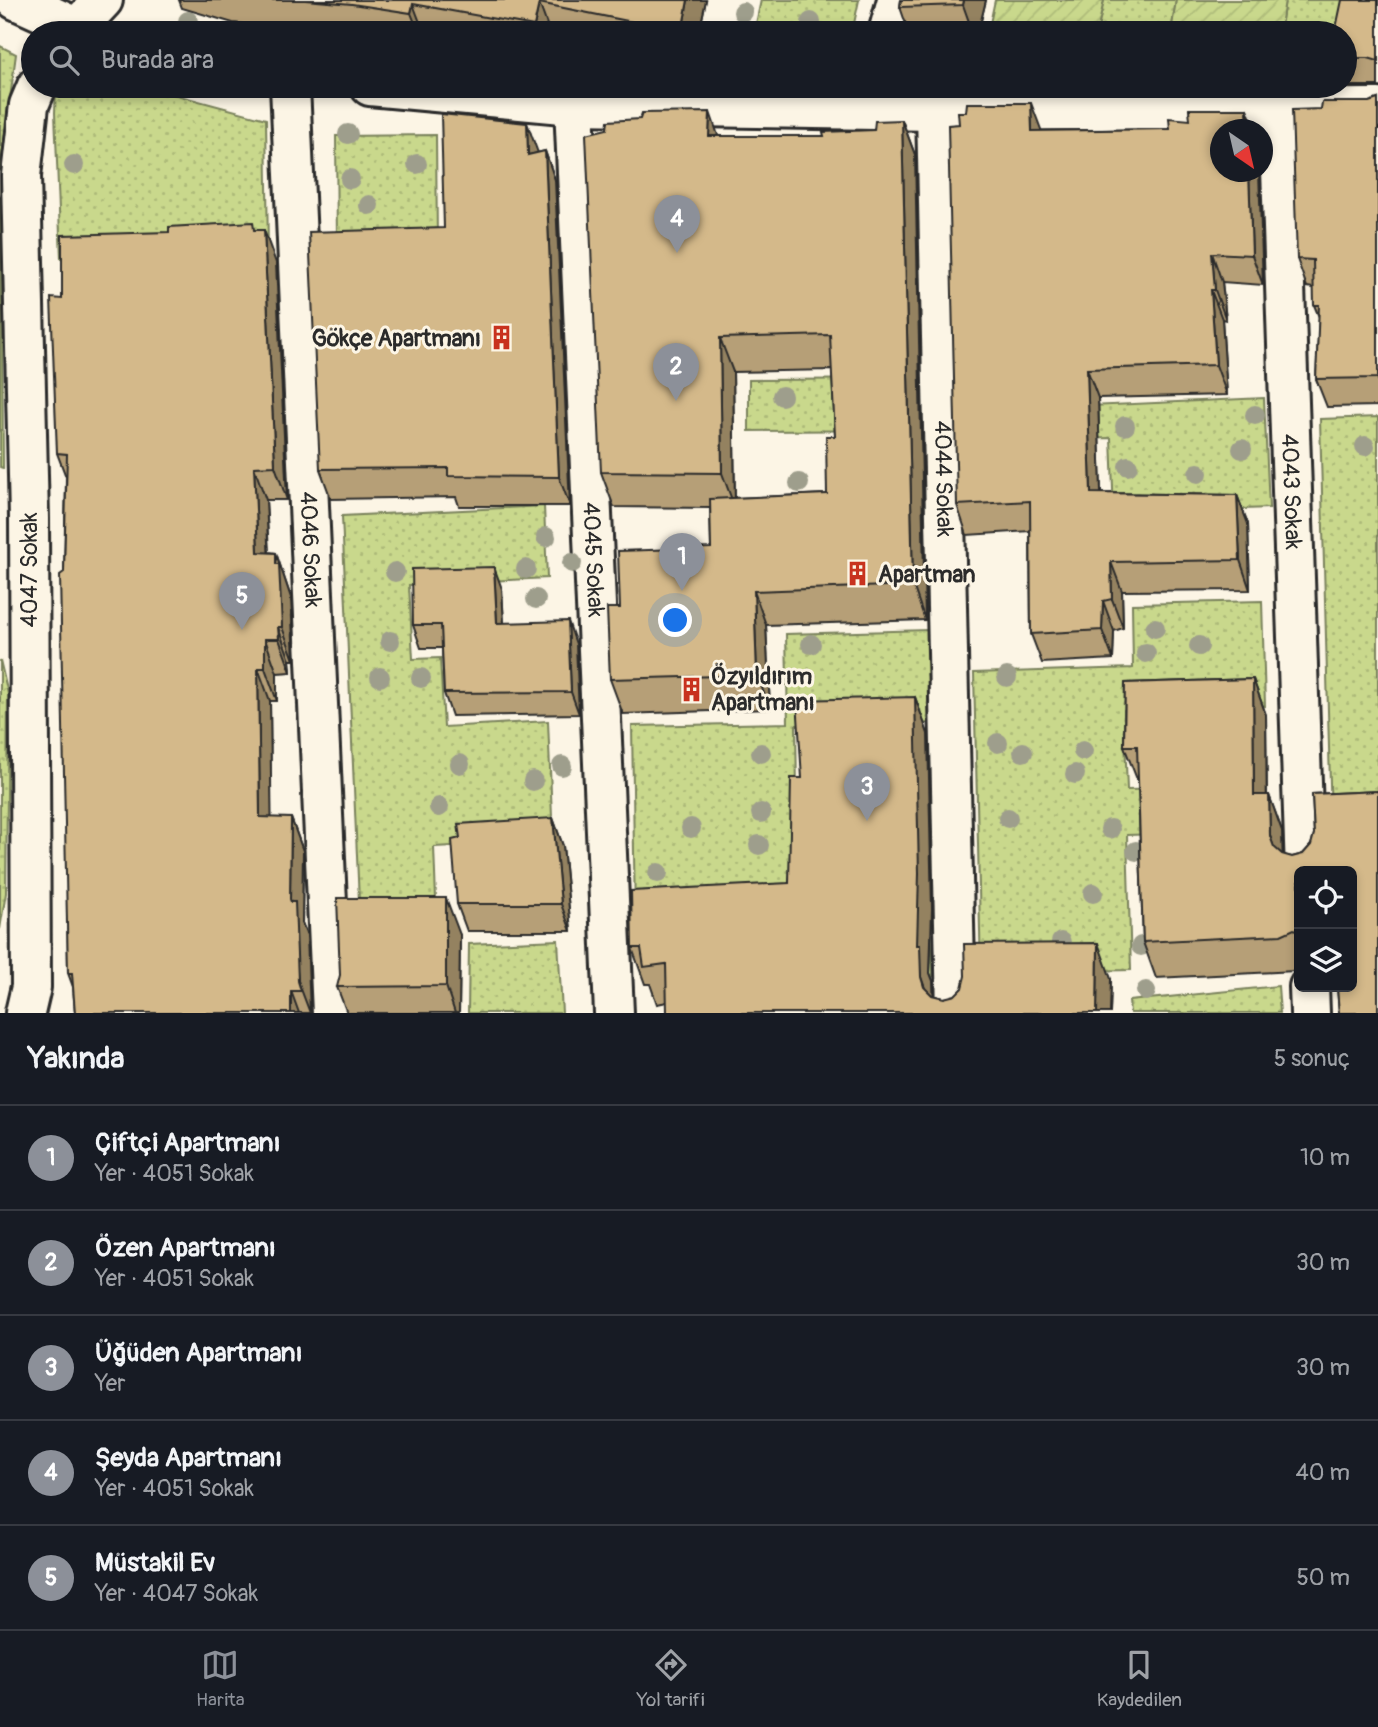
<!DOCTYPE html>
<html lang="tr">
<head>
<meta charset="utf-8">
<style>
	body { margin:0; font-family:Pangolin,sans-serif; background:#242831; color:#f1f3f6 }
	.controls { position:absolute; right:21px; bottom:21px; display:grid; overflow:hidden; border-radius:10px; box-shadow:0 4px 10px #0003 }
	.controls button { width:63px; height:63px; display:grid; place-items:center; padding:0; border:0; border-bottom:2px solid #363941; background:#171b24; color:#f1f3f6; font:35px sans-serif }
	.compass { position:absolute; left:1210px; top:119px; width:63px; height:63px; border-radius:50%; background:#171b24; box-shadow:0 4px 10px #0003; rotate:146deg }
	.you { position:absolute; left:676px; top:621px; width:24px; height:24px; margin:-18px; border:5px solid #fff; border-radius:50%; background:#1a73e8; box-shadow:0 0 0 10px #1a73e833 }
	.badge { display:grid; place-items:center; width:46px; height:46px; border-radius:50%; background:#8c9099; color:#fff; font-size:23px; font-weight:700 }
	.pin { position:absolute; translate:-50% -58px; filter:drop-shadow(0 2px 4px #0008) }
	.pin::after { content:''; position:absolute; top:37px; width:24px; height:21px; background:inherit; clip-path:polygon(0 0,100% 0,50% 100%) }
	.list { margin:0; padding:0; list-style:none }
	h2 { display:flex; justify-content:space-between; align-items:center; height:91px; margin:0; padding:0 28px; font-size:30px }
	h2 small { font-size:23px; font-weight:400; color:#9ea1a6 }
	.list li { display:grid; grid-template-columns:46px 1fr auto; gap:21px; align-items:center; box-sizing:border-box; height:105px; padding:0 28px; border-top:2px solid #363941 }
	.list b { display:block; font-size:26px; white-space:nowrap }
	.list p { margin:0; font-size:23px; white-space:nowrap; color:#9ea1a6 }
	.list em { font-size:23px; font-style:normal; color:#9ea1a6 }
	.icon { flex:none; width:38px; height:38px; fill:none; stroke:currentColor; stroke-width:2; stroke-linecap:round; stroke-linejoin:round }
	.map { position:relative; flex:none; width:1378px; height:1013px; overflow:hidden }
	.search { position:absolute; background:#171b24; box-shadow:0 4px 10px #0003; left:21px; right:21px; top:21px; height:77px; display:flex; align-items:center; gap:18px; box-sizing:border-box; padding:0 24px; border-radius:38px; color:#9ea1a6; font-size:26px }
	.sheet { height:616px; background:#171b24 }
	nav { display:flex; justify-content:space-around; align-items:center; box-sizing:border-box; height:98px; border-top:2px solid #363941; background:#171b24; font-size:19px; color:#9ea1a6 }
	nav a { display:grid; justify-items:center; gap:4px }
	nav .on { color:#8c9099 }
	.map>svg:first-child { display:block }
	.grass { fill:url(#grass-dots); stroke:#7a825c; stroke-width:2 }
	.garden { fill:url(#garden-furrows); stroke:#7a825c; stroke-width:2 }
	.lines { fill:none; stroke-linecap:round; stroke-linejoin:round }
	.minor-casing { stroke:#2b2b2b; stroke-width:44 }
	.minor { stroke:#fcf5e5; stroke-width:38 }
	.tree { fill:#9e9e8c }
	.wall { fill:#b69f77; stroke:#2b2b2b; stroke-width:2; fill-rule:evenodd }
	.shaded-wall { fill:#948261; stroke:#2b2b2b; stroke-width:2 }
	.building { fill:#d4b98a; stroke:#2b2b2b; stroke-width:2 }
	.labels { text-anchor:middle; stroke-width:6; stroke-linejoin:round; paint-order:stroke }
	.poi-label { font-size:23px; font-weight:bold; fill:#2b2b2b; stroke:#fcf5e5; text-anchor:start }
	.street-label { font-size:23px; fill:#2b2b2b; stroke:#fcf5e5 }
</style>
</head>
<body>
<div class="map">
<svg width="1378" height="1013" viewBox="0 0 1378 1013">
	<defs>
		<pattern id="grass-dots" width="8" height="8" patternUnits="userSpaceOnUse" patternTransform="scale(1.75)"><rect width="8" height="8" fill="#c9d88c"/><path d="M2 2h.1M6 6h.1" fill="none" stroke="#adba79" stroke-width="1.8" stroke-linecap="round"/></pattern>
		<pattern id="garden-furrows" width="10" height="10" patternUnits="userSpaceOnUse" patternTransform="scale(1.75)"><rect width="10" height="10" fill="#c9d88c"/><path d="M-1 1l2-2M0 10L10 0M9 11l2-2" fill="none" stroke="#adba79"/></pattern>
	</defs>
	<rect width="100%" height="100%" fill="#fcf5e5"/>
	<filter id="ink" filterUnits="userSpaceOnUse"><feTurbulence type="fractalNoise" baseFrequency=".0143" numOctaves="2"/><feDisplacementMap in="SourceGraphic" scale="14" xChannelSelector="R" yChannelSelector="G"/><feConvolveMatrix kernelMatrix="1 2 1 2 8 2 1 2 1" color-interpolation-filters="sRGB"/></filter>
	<g filter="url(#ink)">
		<path class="grass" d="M761 0H859L852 33H754Z
			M1104 0H1176L1171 33H1097Z
			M1285 0H1348L1341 33H1280Z
			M0 46 16 54 1 166 3 468 0 467Z
			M56 86H143L266 119 268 250 61 259 55 113Z
			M436 135 437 244H337L336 136Z
			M919 379 920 430 749 431V380Z
			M1264 398 1269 508 1114 514 1111 438 979 442 978 411Z
			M1378 417V817L1331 820 1320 419Z
			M544 506 547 578 409 585 413 659 440 658 444 727 548 721 553 841 434 847 437 925 360 924 342 516Z
			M1262 601 1265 706 1124 710 1127 790 1267 787V831L1127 835 1131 970 981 973 974 673 1133 668 1132 604Z
			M928 630 929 723 796 725 799 926 931 923 933 976 786 979 635 917 632 726 788 723 786 634Z
			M0 660 8 694 6 893 0 929Z
			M558 940 562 1013H468L469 944Z
			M1278 986 1280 1013H1130L1129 1001Z"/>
		<path class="garden" d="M995 0H1104L1097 33H988Z
			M1176 0H1285L1280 33H1171Z"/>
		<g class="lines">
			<defs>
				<g id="minor">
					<path d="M16 0 89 33"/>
					<path d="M72 33 103 0"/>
					<path d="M888 33 897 0"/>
					<path id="s1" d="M290 86 332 1013"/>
					<path d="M370 86 574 105 936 111 1378 108"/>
					<path id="s2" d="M574 105 614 1013"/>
					<path id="s3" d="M1279 110 1305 871"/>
					<path id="s4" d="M936 111 956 1013"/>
					<path d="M1309 987 1310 1013"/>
					<path d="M25 1013 31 987 29 518 21 176 29 105 37 86"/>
				</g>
			</defs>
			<use href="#minor" class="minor-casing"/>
			<use href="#minor" class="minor"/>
		</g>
		<g class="tree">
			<circle cx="743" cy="12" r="10"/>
			<circle cx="188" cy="21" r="10"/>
			<circle cx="811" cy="22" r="10"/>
			<circle cx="348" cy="134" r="10"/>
			<circle cx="417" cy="164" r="10"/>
			<circle cx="74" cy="165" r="10"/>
			<circle cx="350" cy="179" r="10"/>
			<circle cx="369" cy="205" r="10"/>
			<circle cx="782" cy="396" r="10"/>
			<circle cx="1255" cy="415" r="10"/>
			<circle cx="1125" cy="426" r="10"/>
			<circle cx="1365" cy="446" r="10"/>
			<circle cx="1242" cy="449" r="10"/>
			<circle cx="1128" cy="466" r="10"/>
			<circle cx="1198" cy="473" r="10"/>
			<circle cx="799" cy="483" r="10"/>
			<circle cx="546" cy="537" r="10"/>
			<circle cx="572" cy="563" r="10"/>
			<circle cx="526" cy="569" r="10"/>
			<circle cx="395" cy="572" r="10"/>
			<circle cx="536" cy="599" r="10"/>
			<circle cx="1155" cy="628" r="10"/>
			<circle cx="390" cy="641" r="10"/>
			<circle cx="811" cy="644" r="10"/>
			<circle cx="1199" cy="646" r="10"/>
			<circle cx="1146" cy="653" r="10"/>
			<circle cx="380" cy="677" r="10"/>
			<circle cx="1007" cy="677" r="10"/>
			<circle cx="421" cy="678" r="10"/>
			<circle cx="998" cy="743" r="10"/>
			<circle cx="1083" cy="751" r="10"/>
			<circle cx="1023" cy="752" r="10"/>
			<circle cx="761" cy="753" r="10"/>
			<circle cx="460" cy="764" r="10"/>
			<circle cx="562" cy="766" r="10"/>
			<circle cx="1075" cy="774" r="10"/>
			<circle cx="533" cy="781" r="10"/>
			<circle cx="439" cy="807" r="10"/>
			<circle cx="761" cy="813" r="10"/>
			<circle cx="1008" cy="818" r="10"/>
			<circle cx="691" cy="828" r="10"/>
			<circle cx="1110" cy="829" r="10"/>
			<circle cx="759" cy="845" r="10"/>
			<circle cx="1136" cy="851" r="10"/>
			<circle cx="658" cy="873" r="10"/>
			<circle cx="1093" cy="893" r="10"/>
			<circle cx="1061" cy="942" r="10"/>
			<circle cx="1141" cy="946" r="10"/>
			<circle cx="1146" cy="991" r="10"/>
		</g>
		<path class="wall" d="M179 0H706L699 33H336L233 23 182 8Z
			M901 0H986L978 33H909L900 7Z
			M1378 0V86H1341H1345V33Z
			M1378 99V406L1327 407 1316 379 1319 317 1314 305V288L1307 287 1297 259 1321 109 1369 102Z
			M1247 109 1255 130H1221V172H1259L1263 285 1222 282 1226 320 1222 319 1227 395 1098 398 1101 493 1237 495 1248 524 1250 590 1122 591 1123 628 1114 631 1113 659 1042 663 1031 634 1030 531 967 535 957 505 1042 131 1170 129 1190 120Z
			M640 119 718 136H824L874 130 902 120 915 155 925 620 766 625 770 709 623 714 610 679 620 608 711 548 710 508 614 507 601 472ZM832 370 835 436 827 494 735 498 733 372Z
			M527 123 537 153 545 151 555 180 570 506H459L456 497 331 499 320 469 444 228Z
			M256 230 276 263 287 500H266L269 552 276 553 291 598 294 660H290L291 672 277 673V701H270L271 818H291L303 851 302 923 307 935 310 1013H75L73 987 68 973 64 572 66 477 57 453 62 299Z
			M502 589 504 623 576 644 579 714 452 716 444 693 442 648H421L413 625Z
			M1253 679 1266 715 1267 795H1269L1282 831 1283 855 1292 857 1303 854 1311 845 1314 834 1312 794 1378 791V1013H1339L1337 987H1352V871H1299V969L1295 971 1156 978 1143 942 1138 782 1124 746 1125 683Z
			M915 697 928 734 932 909 930 973 933 981 934 996 944 998 1111 979 1110 1013 667 1002 657 1004 650 984H645L632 948 789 883 802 778Z
			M553 818 563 846 571 931H467L457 904Z
			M460 935 459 1013H347L337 987Z"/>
		<path class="shaded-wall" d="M688 0H706L699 33H682V32Z
			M964 0H986L978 33H973L963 5Z
			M539 3 550 33H537L534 26Z
			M413 4 424 33H419L411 13Z
			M1031 103 1042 132 1032 131Z
			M1247 109 1255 130H1248Z
			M710 112 722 147 709 136Z
			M902 120 915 155 925 620 913 585Z
			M527 123 538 153 528 155Z
			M545 151 555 180 570 506 559 477Z
			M1249 172H1259L1263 285 1252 255Z
			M264 230 276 263 287 500 275 466Z
			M1212 253 1222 282 1226 320 1215 290Z
			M1211 290 1222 319 1227 395 1216 365Z
			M720 338 733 372 735 508 722 473Z
			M1087 369 1098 398 1102 523 1091 493Z
			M254 467 266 500 270 585 258 552Z
			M1237 495 1248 524 1250 590 1240 560Z
			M276 553 291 598 294 660 282 627 276 564Z
			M1111 562 1122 591 1123 628 1112 599Z
			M494 567 502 589 505 646 497 623Z
			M754 591 766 625 770 709 757 675Z
			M1103 601 1114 631 1113 659 1102 630Z
			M568 621 576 644 579 714 571 692Z
			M278 627 290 660 291 672 279 639Z
			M265 639 277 673V701L265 668Z
			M258 668 270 701 272 851 260 817Z
			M1253 679 1266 715 1267 831 1254 795Z
			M915 697 928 734 932 909 930 973 933 981 934 1013 921 977 917 945Z
			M1269 795 1282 831 1283 872 1270 836Z
			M291 818 303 851 302 923 307 935 310 1013 298 981 290 899Z
			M553 818 563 846 571 931 561 904Z
			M446 898 460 935 459 1013H455L446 986Z
			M1098 943 1111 979 1110 1013H1097Z
			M291 991 299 1013H291Z"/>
		<path class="building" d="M305 0H688L682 32 539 3 534 26 413 4 411 13 352 4Z
			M901 0H964L963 5 900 7Z
			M1342 0H1378V61L1368 58H1345V33H1335Z
			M1378 99V378L1316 379 1319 305H1314L1313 260 1297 259 1292 110 1321 109 1322 102H1369Z
			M967 103H1031L1032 131 1170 129 1169 118 1190 120 1189 109H1247L1248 130H1221V172H1249L1252 255 1212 253 1215 290H1211L1216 365 1087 369 1091 493 1237 495 1240 560 1111 562 1112 599 1103 601 1102 630 1031 634 1030 501 957 505 948 125 959 124 958 112H966Z
			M710 112 709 136H824L823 132 874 130 875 121 902 120 913 585 754 591 757 675 610 679 607 608H620L618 551 711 548 710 499 827 494 826 436H835L830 335 720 338 722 473 601 472 586 134 607 129 608 121 640 119 642 113Z
			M441 114 527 123 528 155 545 151 559 477 448 476V468L320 469 309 232 444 228Z
			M253 222 254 230H264L275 466 254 467 258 552 276 553V564H279L282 627H278L279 639H265V668H258L260 817 291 818 290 899 291 902H295L298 981 301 991H291V1013H75L72 973H68L60 575 64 572 67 454 57 453 51 298 62 299V235L169 232V227Z
			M494 567 497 623 568 621 571 692 444 693 441 625H413L412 569Z
			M1253 679 1254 795H1269L1270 836 1274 847 1282 854 1292 857 1303 854 1311 845 1314 834 1312 794 1378 791V1013H1339L1337 987H1352V871H1299V931L1294 929 1281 935 1143 942 1137 746H1124L1125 683Z
			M915 697 919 873 917 945H920L921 977 924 987 932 995 944 998 955 995 962 988 965 976 964 944 1098 943 1097 1013H667L666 964 644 967 641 948H632L631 891 789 883 791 778H802L797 700Z
			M553 818 561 904H457L452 840 460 838 458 824Z
			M337 898H446V986L337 987 340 975Z"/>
	</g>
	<defs>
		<symbol id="building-bare" viewBox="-9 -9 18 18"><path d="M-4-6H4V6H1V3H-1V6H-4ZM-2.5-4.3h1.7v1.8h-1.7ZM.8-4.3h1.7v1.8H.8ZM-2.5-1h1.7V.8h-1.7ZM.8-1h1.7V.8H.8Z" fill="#c8321e" stroke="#fcf5e5" stroke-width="2.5" paint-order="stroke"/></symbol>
	</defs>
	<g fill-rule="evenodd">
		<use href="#building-bare" x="484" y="320" width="35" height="35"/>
		<use href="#building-bare" x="840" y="556" width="35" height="35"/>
		<use href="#building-bare" x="674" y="672" width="35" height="35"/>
	</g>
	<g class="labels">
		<g class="poi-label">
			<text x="481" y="346" text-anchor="end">Gökçe Apartmanı</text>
			<text x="878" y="582">Apartman</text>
			<text x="711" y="684">Özyıldırım<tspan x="711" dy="26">Apartmanı</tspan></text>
		</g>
		<g class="street-label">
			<text dy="8" stroke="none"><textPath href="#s4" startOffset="368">4044 Sokak</textPath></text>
			<text dy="8" stroke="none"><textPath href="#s3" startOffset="382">4043 Sokak</textPath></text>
			<text dy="8" stroke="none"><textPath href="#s1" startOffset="464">4046 Sokak</textPath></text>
			<text dy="8" stroke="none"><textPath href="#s2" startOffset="455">4045 Sokak</textPath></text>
			<text transform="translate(29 570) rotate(-90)" y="8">4047 Sokak</text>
		</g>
	</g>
</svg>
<div class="controls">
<button><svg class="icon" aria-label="locate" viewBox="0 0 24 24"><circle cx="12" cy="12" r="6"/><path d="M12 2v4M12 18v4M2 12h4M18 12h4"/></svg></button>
<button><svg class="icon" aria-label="layers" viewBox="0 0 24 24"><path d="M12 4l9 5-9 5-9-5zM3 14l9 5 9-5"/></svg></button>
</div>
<svg class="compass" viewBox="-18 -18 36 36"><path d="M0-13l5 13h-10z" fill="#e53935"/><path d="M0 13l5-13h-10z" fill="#9ea1a6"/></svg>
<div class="you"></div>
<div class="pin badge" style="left:682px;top:591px">1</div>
<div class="pin badge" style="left:676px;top:401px">2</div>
<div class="pin badge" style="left:867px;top:821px">3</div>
<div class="pin badge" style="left:677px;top:253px">4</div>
<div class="pin badge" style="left:242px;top:630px">5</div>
<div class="search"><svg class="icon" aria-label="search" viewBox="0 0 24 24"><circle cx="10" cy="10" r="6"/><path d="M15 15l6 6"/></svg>Burada ara</div>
</div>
<section class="sheet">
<h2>Yakında<small>5 sonuç</small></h2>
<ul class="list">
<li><span class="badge">1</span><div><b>Çiftçi Apartmanı</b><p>Yer · 4051 Sokak</p></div><em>10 m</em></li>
<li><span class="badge">2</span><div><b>Özen Apartmanı</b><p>Yer · 4051 Sokak</p></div><em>30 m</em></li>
<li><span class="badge">3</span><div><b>Üğüden Apartmanı</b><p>Yer</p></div><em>30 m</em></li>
<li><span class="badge">4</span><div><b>Şeyda Apartmanı</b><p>Yer · 4051 Sokak</p></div><em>40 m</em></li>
<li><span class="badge">5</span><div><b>Müstakil Ev</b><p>Yer · 4047 Sokak</p></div><em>50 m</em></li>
</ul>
</section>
<nav>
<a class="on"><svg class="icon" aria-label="map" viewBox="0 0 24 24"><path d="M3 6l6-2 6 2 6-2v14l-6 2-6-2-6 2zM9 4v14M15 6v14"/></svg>Harita</a>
<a><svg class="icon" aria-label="directions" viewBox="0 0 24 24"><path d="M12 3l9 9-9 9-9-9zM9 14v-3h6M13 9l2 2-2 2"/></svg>Yol tarifi</a>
<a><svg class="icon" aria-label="saved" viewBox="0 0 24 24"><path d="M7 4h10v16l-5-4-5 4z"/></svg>Kaydedilen</a>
</nav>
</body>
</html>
